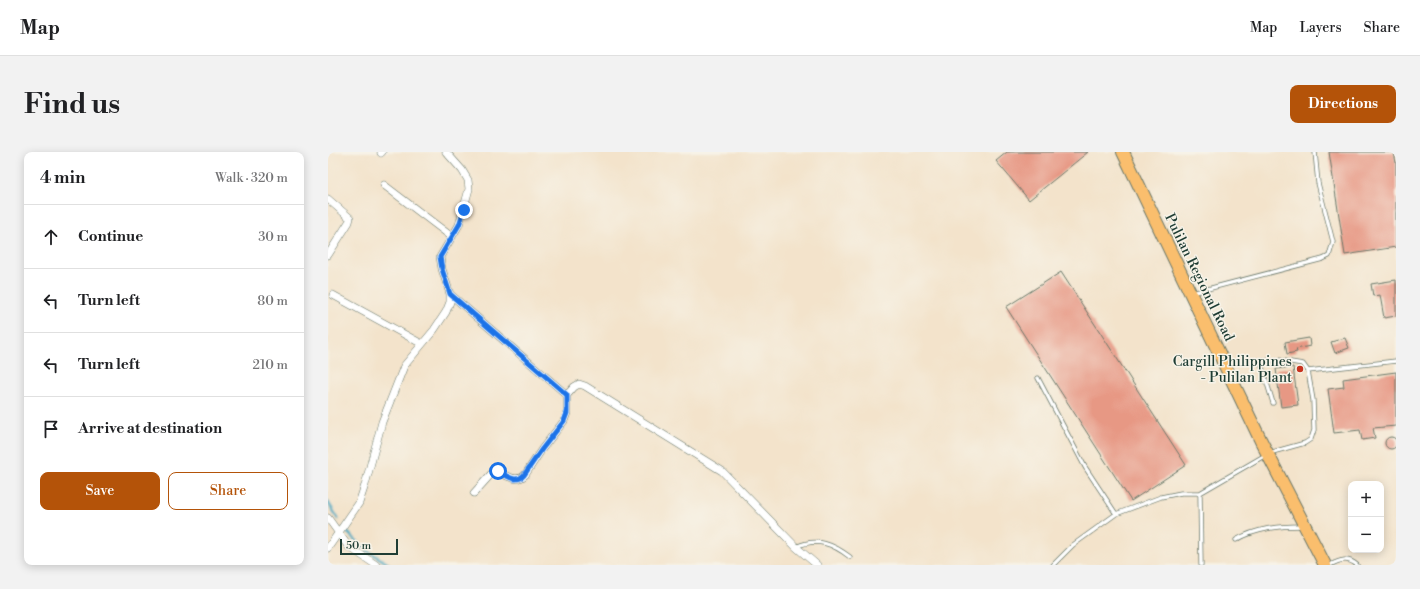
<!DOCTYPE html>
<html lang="en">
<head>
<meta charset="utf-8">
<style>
	body { margin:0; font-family:"Libre Bodoni",serif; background:#f2f2f2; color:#202124 }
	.controls { position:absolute; right:12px; bottom:12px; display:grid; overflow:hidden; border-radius:8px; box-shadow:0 2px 10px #0003 }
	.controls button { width:36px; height:36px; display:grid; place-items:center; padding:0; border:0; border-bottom:1px solid #e0e0e0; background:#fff; color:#202124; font:20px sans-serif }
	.scale { position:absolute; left:12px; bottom:10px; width:58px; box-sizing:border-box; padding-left:4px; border:2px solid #1f3d34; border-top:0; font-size:11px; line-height:14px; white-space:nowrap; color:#1f3d34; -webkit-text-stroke:3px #f7f3e8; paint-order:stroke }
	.stop { position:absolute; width:12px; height:12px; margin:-9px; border:3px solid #1a73e8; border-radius:50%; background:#fff }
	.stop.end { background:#1a73e8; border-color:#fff; box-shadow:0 1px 4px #0008 }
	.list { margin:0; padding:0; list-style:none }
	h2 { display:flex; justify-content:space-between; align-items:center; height:52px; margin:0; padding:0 16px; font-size:17px }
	h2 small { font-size:13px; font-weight:400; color:#757577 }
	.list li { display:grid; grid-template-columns:26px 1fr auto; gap:12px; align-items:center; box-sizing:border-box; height:64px; padding:0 16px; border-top:1px solid #e0e0e0 }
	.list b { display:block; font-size:15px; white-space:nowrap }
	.list em { font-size:13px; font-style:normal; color:#757577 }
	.actions { display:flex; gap:8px; padding:12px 16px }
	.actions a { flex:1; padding:9px 0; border:1px solid #b45309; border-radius:8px; text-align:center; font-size:14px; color:#b45309 }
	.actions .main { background:#b45309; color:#fff }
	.icon { flex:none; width:22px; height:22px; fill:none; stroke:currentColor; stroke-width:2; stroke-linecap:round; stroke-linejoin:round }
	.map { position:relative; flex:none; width:1068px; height:413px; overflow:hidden; border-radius:8px }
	header { display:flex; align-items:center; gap:24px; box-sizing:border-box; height:56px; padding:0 20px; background:#fff; border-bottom:1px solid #e0e0e0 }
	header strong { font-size:19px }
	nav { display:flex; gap:22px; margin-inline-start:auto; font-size:14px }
	.intro { display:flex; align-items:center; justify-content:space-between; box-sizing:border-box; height:96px; padding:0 24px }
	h1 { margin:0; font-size:28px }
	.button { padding:10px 18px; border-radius:8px; background:#b45309; color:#fff; font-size:14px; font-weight:700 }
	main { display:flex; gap:24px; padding:0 24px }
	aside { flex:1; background:#fff; border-radius:8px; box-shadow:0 2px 10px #0003 }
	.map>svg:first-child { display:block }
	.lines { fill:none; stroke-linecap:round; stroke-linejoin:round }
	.stream { stroke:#42a8c2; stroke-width:2.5 }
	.building { fill:#e79884 }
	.lane-casing { stroke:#697769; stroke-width:5 }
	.street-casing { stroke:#697769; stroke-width:8 }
	.primary-casing { stroke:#697769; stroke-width:14 }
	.lane { stroke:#fff; stroke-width:3.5 }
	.street { stroke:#fff; stroke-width:7 }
	.primary { stroke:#fabe6d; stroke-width:12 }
	.route { stroke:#1a73e8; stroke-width:5 }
	.poi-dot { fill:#c8321e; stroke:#f7f3e8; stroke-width:1.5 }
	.labels { text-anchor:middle; stroke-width:3; stroke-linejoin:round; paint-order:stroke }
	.street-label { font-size:14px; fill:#1f3d34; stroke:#f7f3e8 }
	.poi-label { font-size:14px; fill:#1f3d34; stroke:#f7f3e8; text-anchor:end }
</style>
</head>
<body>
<header>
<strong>Map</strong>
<nav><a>Map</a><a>Layers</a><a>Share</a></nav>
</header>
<div class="intro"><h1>Find us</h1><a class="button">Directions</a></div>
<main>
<aside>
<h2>4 min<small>Walk · 320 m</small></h2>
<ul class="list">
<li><svg class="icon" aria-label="ahead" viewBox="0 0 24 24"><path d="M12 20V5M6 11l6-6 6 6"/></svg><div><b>Continue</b></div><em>30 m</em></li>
<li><svg class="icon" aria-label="left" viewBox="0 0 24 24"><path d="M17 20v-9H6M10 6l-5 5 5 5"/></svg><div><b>Turn left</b></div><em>80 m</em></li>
<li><svg class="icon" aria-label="left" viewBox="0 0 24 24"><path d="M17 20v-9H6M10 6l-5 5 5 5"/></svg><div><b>Turn left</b></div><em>210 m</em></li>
<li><svg class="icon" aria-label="arrive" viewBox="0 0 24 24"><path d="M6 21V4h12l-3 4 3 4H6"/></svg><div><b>Arrive at destination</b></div></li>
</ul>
<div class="actions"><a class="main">Save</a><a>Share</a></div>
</aside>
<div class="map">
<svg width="1068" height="413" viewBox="0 0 1068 413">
	<rect width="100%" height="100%" fill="#f7f3e8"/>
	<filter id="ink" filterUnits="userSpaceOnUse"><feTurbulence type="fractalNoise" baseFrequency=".025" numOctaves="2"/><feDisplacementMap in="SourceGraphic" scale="8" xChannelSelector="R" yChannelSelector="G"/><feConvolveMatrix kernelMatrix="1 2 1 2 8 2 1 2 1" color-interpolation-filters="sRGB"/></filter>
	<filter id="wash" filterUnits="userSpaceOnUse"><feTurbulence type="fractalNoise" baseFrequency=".012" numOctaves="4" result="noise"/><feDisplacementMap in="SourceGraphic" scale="16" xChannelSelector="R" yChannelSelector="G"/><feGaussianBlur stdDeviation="0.9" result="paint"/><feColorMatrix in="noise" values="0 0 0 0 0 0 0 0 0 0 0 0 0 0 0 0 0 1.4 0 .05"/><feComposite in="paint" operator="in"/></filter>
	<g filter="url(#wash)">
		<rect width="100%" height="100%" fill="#f3e3cb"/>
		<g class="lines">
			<path class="stream" d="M0 350 10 367
				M18 379 37 397 62 413"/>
		</g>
		<g id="blocks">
			<path class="building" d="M679 0H760L701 48 668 9Z
				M1001 0H1066L1068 11V95L1017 103Z
				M733 120 858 313 803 349 678 155Z
				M1068 128V164L1056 166 1052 143 1045 144 1043 132Z
				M981 186 982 194 968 197 969 200 959 202 957 190Z
				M1017 186 1021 196 1007 201 1003 190Z
				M965 215 970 253 953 255 948 217Z
				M1068 220V274L1045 276 1047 286 1034 288 1032 278 1006 281 1000 237 1016 235 1015 227Z
				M1057 291a6 6 0 1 1 12 0a6 6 0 1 1-12 0Z"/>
		</g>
	</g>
	<g filter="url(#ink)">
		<use href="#blocks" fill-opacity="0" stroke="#697769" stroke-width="1"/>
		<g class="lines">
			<defs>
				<path id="lane" d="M864 141 995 107 1001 104 1005 90 990 31 987 0
					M980 219 1068 209
					M710 226 757 315 788 362
					M872 341 873 413
					M908 388C929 376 951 374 974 374
					M468 395C489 385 505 392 522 405
					M725 413 745 393 788 362 833 345 853 341H872L941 301 977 291 983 287 986 278 985 248 980 219 975 212 951 208H932L945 251
					M1002 413C1012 408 1019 405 1029 413"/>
				<path id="street" d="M53 1 54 0
					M56 33 124 85
					M0 47 22 66 21 70 0 103
					M122 142 239 243 246 235 251 232 257 234 394 319 468 395 489 413
					M5 143 94 192
					M146 341 165 320C176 319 186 333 197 323L214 297 236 269 239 261V243
					M0 366 20 394 48 413
					M0 396 31 351 37 333 54 270 76 214 106 178 118 160 122 150V142L114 117 112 105 131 73 141 37 140 28 134 18 118 0"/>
				<path id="primary" d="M795 0 933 289 997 413"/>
			</defs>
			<use href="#lane" class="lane-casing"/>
			<use href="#street" class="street-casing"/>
			<use href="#primary" class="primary-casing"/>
			<use href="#lane" class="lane"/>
			<use href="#street" class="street"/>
			<use href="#primary" class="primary"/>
		</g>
	</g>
	<g class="lines" filter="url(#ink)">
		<path class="route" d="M136 58 131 73 112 105 114 117 122 142 239 243V261L236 269 214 297 196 323C188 332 179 324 170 319"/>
	</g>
	<circle class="poi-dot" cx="972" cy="217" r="4"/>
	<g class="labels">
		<g class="street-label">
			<text transform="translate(872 125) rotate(64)" y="5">Pulilan Regional Road</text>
		</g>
		<g class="poi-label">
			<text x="964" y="214">Cargill Philippines<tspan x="964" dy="16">- Pulilan Plant</tspan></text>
		</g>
	</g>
</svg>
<div class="controls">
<button>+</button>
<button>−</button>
</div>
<div class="scale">50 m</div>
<div class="stop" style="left:170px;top:319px"></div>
<div class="stop end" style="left:136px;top:58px"></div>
</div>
</main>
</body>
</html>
